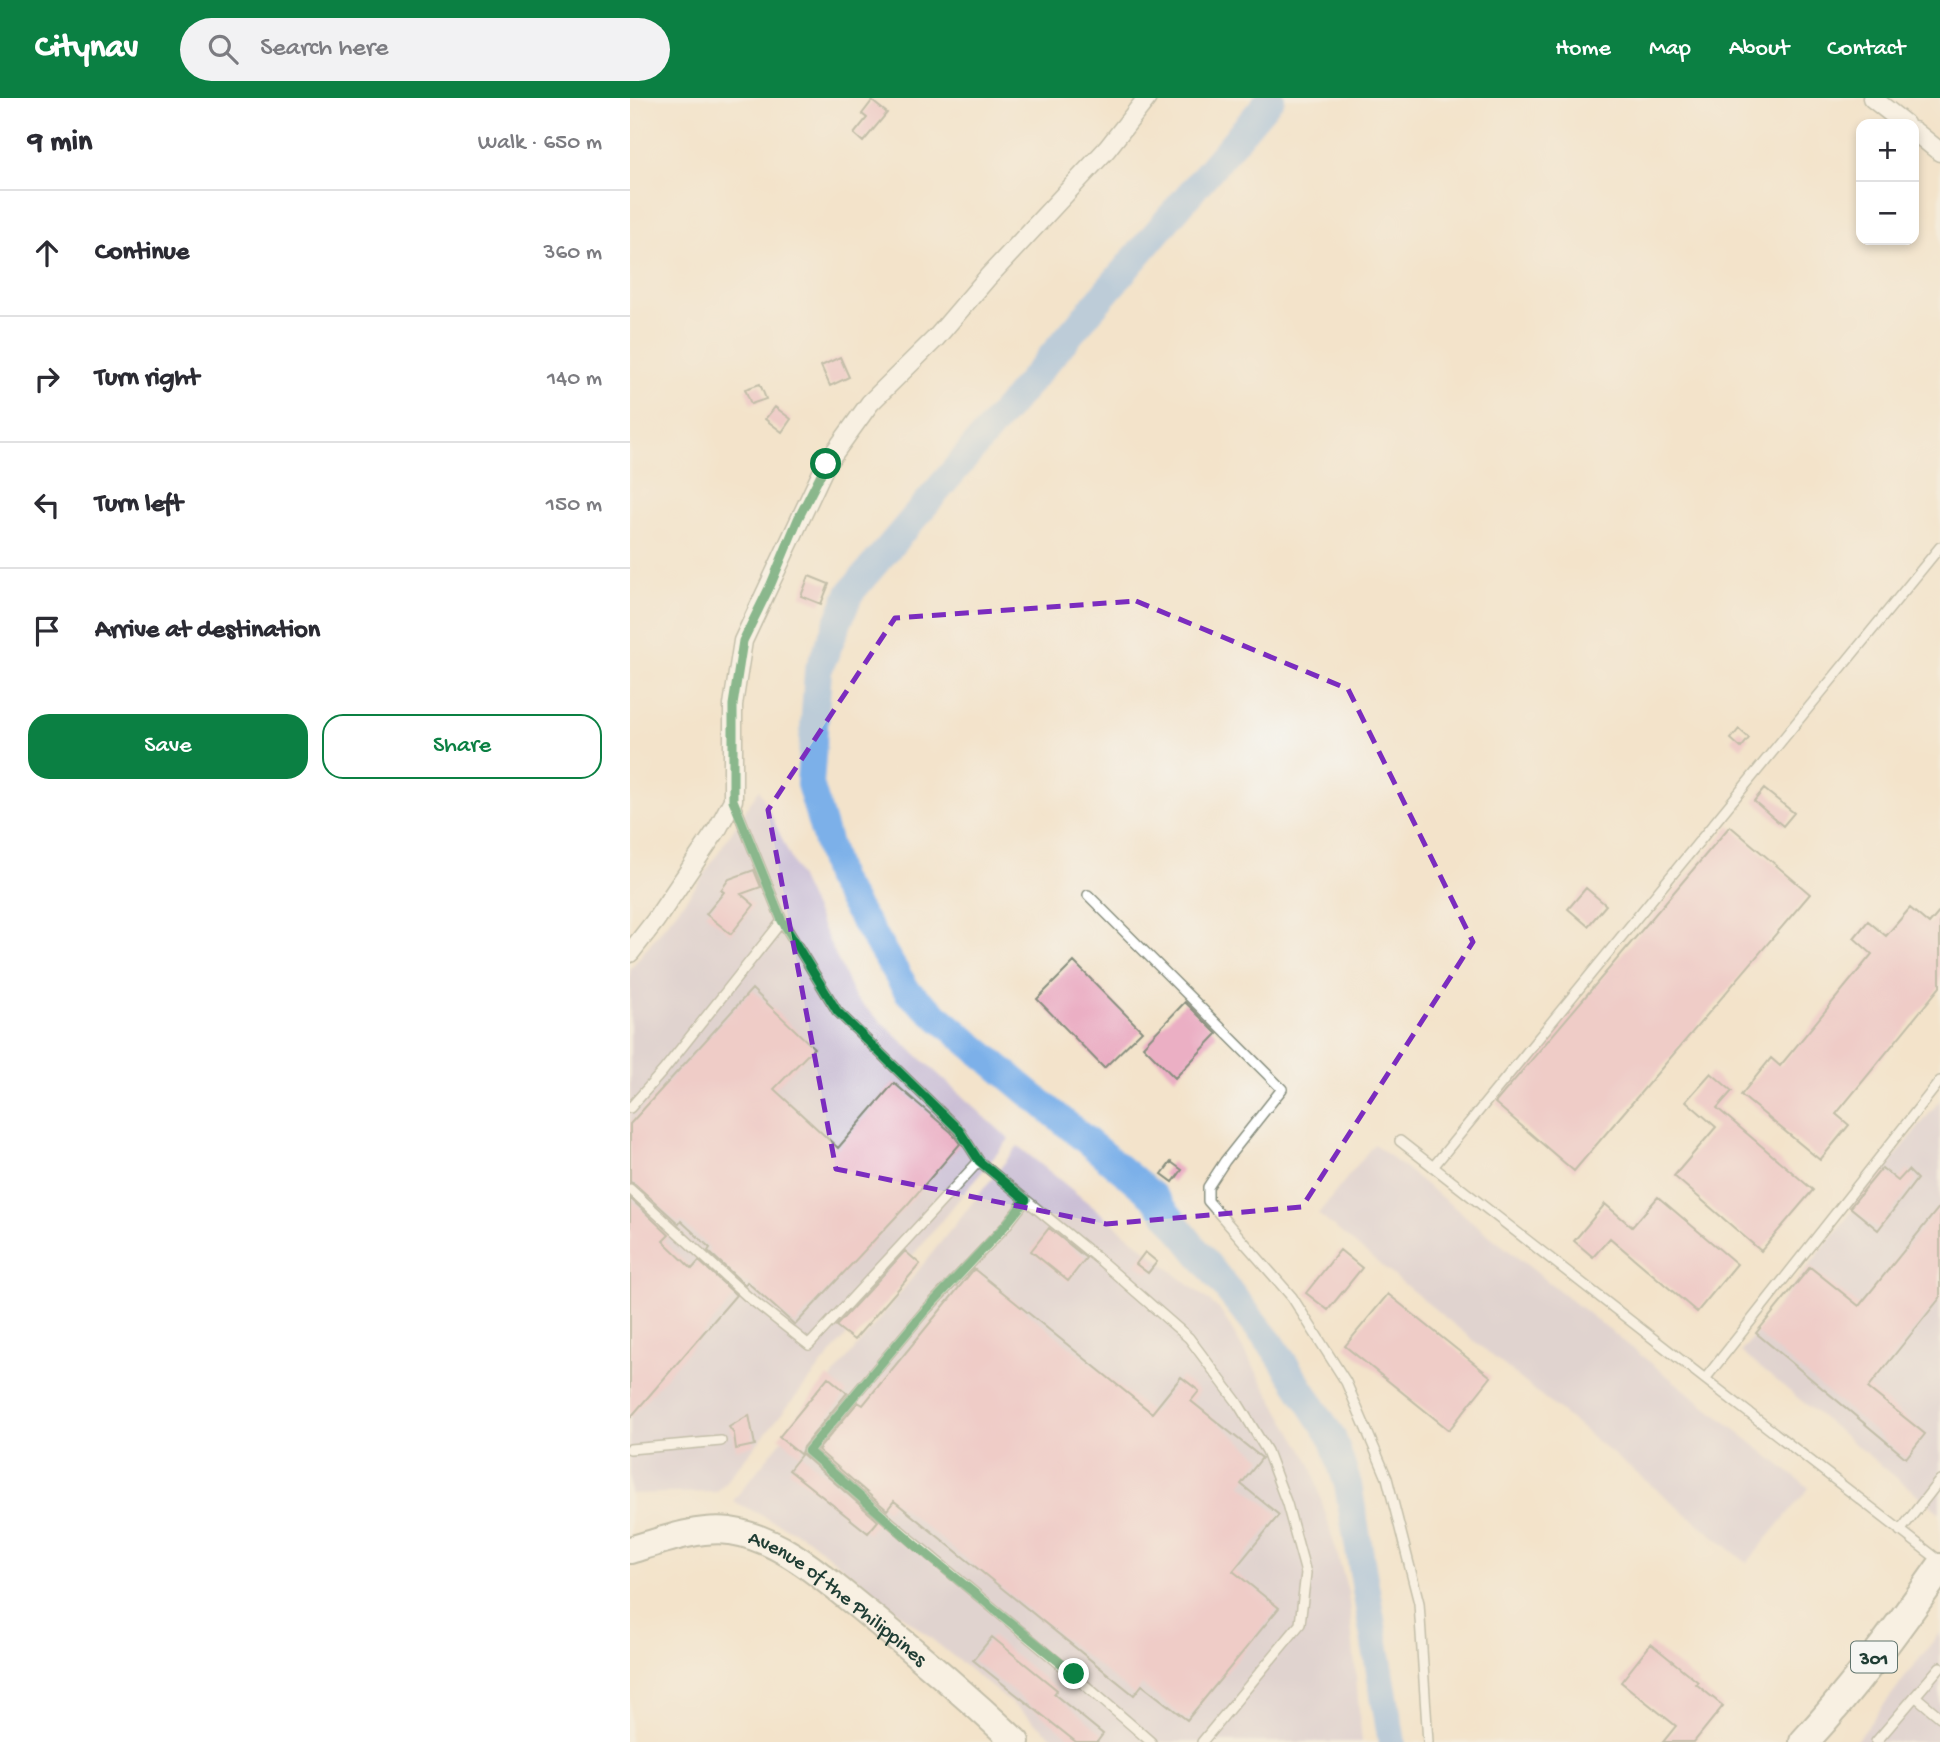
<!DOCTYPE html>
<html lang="en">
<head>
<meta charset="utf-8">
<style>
	body { margin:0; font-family:"Gochi Hand",sans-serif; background:#f2f2f3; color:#2b2b33 }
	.controls { position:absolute; right:21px; top:21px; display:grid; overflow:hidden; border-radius:14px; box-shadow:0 4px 10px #0003 }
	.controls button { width:63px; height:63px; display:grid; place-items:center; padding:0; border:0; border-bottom:2px solid #e1e1e2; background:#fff; color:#2b2b33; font:35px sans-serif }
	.stop { position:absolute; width:21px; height:21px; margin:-16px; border:5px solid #0b8043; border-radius:50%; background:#fff }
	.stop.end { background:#0b8043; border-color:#fff; box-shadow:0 2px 7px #0008 }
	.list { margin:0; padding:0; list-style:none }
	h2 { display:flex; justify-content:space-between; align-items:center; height:91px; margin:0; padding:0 28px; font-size:30px }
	h2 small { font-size:23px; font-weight:400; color:#7c7c81 }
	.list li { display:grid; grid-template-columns:46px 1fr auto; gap:21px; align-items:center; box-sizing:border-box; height:126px; padding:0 28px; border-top:2px solid #e1e1e2 }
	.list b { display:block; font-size:26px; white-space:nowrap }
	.list em { font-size:23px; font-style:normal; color:#7c7c81 }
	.actions { display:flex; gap:14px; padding:21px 28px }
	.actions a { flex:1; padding:16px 0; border:2px solid #0b8043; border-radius:21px; text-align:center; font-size:24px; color:#0b8043 }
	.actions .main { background:#0b8043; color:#fff }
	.icon { flex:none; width:38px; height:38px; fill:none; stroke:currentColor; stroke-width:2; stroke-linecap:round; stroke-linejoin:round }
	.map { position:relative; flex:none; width:1310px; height:1644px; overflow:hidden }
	header { display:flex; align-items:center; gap:42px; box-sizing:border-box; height:98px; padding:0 35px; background:#0b8043; color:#fff }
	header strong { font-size:33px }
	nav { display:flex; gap:38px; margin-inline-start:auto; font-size:24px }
	.search { width:490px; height:63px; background:#f2f2f3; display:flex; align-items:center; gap:18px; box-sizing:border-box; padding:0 24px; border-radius:38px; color:#7c7c81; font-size:26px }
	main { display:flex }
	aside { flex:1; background:#fff }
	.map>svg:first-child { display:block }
	.industrial { fill:#cbbfd5 }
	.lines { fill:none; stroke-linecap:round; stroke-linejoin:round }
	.river { stroke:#7bb0e9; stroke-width:28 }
	.building { fill:#ebafc4 }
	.lane-casing { stroke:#899080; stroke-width:12 }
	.street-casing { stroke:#899080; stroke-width:21 }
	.secondary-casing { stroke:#899080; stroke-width:30 }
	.primary-casing { stroke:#899080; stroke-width:32 }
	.lane { stroke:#fff; stroke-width:9 }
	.street { stroke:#fff; stroke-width:18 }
	.secondary { stroke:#fff; stroke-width:26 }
	.primary { stroke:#fff; stroke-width:28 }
	.route { stroke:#0b8043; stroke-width:9 }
	.marked { fill:none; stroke:#7b2cbf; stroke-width:5; stroke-dasharray:14 9; stroke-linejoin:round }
	.labels { text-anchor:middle; stroke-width:7; stroke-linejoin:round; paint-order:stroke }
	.shield { fill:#f6f6f2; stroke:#60746d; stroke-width:2 }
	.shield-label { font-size:19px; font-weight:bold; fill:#1f3d34 }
	.street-label { font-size:21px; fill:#1f3d34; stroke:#f6f6f2 }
</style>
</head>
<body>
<header>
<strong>Citynav</strong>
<div class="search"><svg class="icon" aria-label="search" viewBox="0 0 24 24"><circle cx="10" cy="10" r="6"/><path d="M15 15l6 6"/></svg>Search here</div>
<nav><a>Home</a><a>Map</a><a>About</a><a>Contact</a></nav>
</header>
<main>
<aside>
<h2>9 min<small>Walk · 650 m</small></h2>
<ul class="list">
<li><svg class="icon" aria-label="ahead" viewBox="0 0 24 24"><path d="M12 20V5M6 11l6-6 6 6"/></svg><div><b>Continue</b></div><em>360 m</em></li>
<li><svg class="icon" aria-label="right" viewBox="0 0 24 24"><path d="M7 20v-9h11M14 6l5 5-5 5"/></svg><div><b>Turn right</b></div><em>140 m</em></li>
<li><svg class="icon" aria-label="left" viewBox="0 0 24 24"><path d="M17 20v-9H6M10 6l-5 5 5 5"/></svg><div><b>Turn left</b></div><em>150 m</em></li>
<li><svg class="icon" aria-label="arrive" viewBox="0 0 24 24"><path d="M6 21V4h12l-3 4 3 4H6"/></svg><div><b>Arrive at destination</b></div></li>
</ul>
<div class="actions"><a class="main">Save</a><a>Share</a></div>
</aside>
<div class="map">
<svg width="1310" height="1644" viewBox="0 0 1310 1644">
	<rect width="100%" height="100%" fill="#f6f6f2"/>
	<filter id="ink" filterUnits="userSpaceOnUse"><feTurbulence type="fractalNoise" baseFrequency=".0143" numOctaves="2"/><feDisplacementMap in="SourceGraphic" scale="14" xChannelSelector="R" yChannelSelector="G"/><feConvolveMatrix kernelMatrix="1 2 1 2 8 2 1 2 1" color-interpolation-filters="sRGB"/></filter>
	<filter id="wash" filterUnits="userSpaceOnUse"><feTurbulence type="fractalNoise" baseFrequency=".00686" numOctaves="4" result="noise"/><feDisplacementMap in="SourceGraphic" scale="28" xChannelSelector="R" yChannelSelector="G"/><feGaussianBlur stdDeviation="1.57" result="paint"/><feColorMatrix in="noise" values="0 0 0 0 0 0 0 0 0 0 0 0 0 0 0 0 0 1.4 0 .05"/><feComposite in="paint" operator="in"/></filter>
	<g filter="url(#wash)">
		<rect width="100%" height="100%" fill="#f3e3cb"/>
		<path class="industrial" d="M129 691 225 900 379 1041 87 1394 0 1396V871L68 786Z
			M1310 1002V1415L1111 1254Z
			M744 1046 1179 1390 1117 1465 688 1116Z
			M388 1048 590 1212 681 1366 718 1493 732 1644H429L177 1440 103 1403Z
			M1310 1534V1644H1225Z"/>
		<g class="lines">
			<path class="river" d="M641 0 220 495 188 573 180 686 208 781 278 894 523 1098 645 1251 702 1339 718 1387 762 1644"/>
		</g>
		<g id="blocks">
			<path class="building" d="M242 3 257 15 233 44 224 36 237 20 232 16Z
				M210 259 219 279 200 288 191 268Z
				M130 286 136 301 121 306 115 291Z
				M145 309 161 321 152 334 135 321Z
				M179 478 199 486 191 506 171 498Z
				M1109 631 1119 640 1111 650 1101 641Z
				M1134 691 1164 715 1153 728 1124 703Z
				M1100 728 1180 796 944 1073 865 1005Z
				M124 772 131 789 111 796 124 807 101 836 76 816 94 794 91 792 99 781Z
				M956 790 976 807 958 828 938 811Z
				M1280 810 1299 826 1310 813V889L1206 1016 1219 1027 1190 1062 1111 997 1141 960 1150 968 1242 856 1224 840 1238 823 1256 838Z
				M444 864 512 933 474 970 407 901Z
				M122 891 184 950 144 991 208 1050 264 985 321 1034 330 1046 277 1107 165 1227 117 1184 115 1187 78 1153 80 1150 51 1123 49 1126 5 1086 0 1084V1026Z
				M555 904 587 936 545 980 513 948Z
				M1081 975 1102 993 1087 1010 1183 1092 1131 1153 1044 1078 1086 1029 1056 1003Z
				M541 1064 552 1072 543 1084 532 1076Z
				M1252 1070 1268 1083 1278 1072 1287 1081 1248 1132 1220 1109Z
				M1028 1099 1107 1166 1067 1214 980 1140 963 1159 944 1143 975 1106 1002 1129Z
				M0 1100 39 1137 33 1143 62 1171 69 1163 106 1197 0 1320Z
				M1310 1108V1200L1238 1290 1295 1336 1276 1360 1126 1235 1180 1169 1229 1208Z
				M419 1130 456 1160 438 1183 401 1153Z
				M710 1152 732 1170 698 1212 676 1195Z
				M275 1153 290 1166 224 1242 206 1228Z
				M515 1154 527 1164 518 1175 506 1166Z
				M344 1171 522 1315 551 1279 569 1293 561 1303 632 1360 611 1386 649 1417 603 1473 649 1510 557 1622 512 1587 504 1597 264 1403 257 1412 188 1352 228 1304 233 1307Z
				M758 1196 861 1279 819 1332 715 1248Z
				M198 1279 217 1295 173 1349 171 1355 248 1423 238 1435 159 1372 171 1357 149 1339Z
				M119 1317 125 1347 106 1351 104 1336 99 1329Z
				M362 1539 427 1592 424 1596 473 1636 467 1644H446L343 1562Z
				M1021 1546 1068 1584 1066 1586 1093 1608 1064 1644H1033L1046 1628 991 1584Z"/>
		</g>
	</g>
	<g filter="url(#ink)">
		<use href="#blocks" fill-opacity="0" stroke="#899080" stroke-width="2"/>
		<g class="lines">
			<defs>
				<path id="lane" d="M458 797 652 991 595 1063 578 1089V1103L662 1199 716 1284 757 1380 789 1505 798 1644
					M0 1010 33 973 152 823
					M770 1043 1075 1281 1310 983
					M349 1063 396 1102
					M803 1069 1310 449
					M0 1091 117 1198 179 1247 349 1063 329 1032 207 913 152 823 104 704
					M1075 1281 1310 1463
					M0 1351 91 1343
					M1270 1433 1310 1382
					M1285 1598 1310 1619
					M521 1644C409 1545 290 1453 178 1353L293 1215 375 1129 396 1102 472 1164 559 1240 607 1304 637 1353 657 1406 676 1475 670 1526 572 1644
					M1246 1644 1310 1569"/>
				<path id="street" d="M1242 0 1275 26
					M1284 33 1310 54
					M0 855 25 823 88 730 103 702V607L113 543 196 366 240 305 306 240 358 179 477 51 517 0"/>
				<g id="secondary">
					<path id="s1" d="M0 1452C31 1443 67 1429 100 1433 153 1441 196 1482 236 1514 288 1556 338 1599 386 1644"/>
				</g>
				<path id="primary" d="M1174 1644C1224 1590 1268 1530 1310 1470"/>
			</defs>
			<use href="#lane" class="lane-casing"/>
			<use href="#street" class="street-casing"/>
			<use href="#secondary" class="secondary-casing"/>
			<use href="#primary" class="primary-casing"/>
			<use href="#lane" class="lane"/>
			<use href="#street" class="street"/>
			<use href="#secondary" class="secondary"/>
			<use href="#primary" class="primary"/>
		</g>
	</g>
	<g class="lines" filter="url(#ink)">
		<path class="route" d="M196 366 168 421 141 486 113 543 103 607V702L152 823 207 913 329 1032 349 1063 396 1102 374 1129 293 1215 178 1353 289 1450 444 1576"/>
	</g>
	<path d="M0 0H1310V1644H0ZM506 503 718 591 843 844 672 1109 476 1126 206 1071 138 712 265 520Z" fill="#f3e3cb" fill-opacity=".55" fill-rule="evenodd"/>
	<path class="marked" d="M506 503 718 591 843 844 672 1109 476 1126 206 1071 138 712 265 520Z"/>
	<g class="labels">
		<rect class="shield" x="1221" y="1543.5" width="46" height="31" rx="5"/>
		<g class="shield-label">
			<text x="1244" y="1566">301</text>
		</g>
		<g class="street-label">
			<text dy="7" stroke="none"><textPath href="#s1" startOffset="231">Avenue of the Philippines</textPath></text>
		</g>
	</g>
</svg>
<div class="controls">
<button>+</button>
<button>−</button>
</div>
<div class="stop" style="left:196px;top:366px"></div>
<div class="stop end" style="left:444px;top:1576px"></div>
</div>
</main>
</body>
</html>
